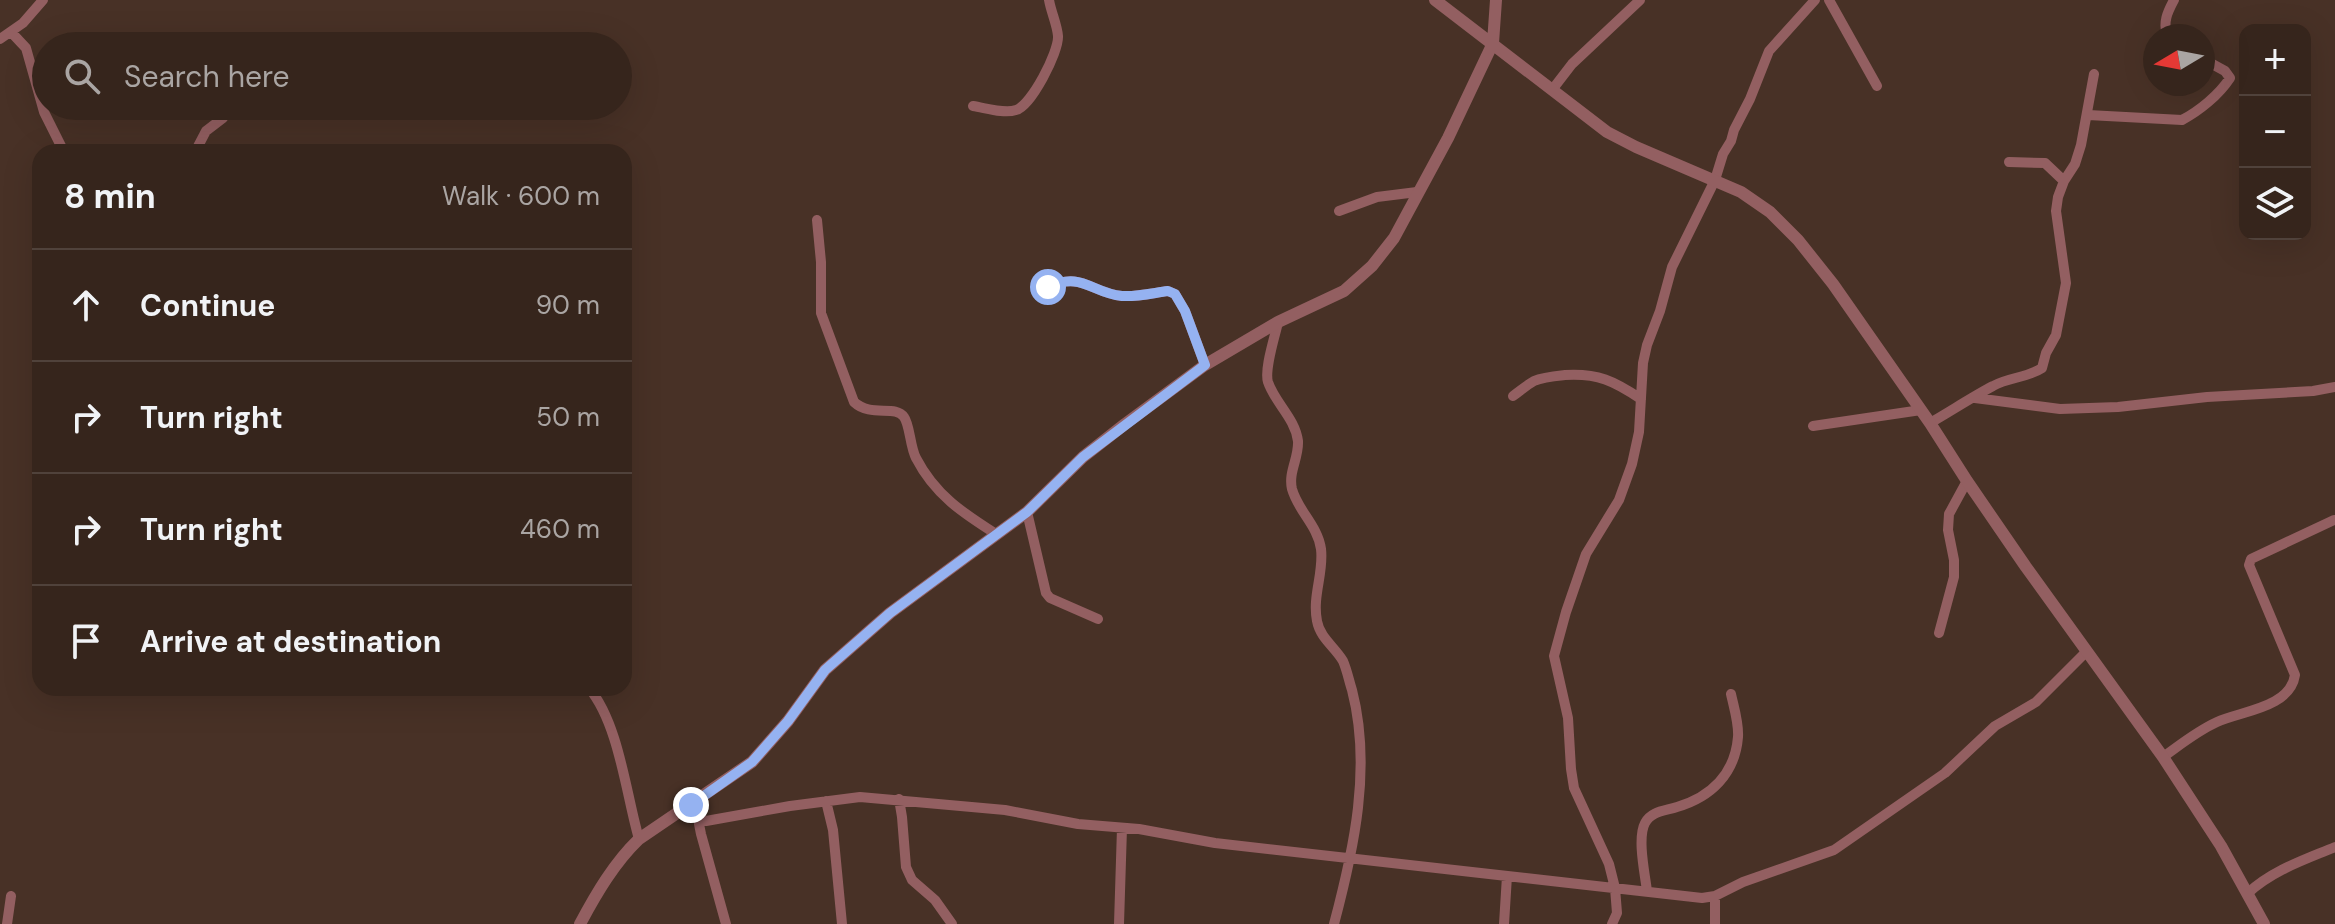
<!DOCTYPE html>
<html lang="en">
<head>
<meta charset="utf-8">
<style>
	body { margin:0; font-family:"DM Sans",sans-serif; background:#3d2d25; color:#f1f3f6 }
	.controls { position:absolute; right:24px; top:24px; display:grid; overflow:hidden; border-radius:16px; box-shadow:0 8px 32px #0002 }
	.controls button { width:72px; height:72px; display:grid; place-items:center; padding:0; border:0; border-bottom:2px solid #50423b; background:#36251c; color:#f1f3f6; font:40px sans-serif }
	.compass { position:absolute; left:2143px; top:24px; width:72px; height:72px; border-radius:50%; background:#36251c; box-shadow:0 8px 32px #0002; rotate:260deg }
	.stop { position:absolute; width:24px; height:24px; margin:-18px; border:6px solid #95b2f1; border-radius:50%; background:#fff }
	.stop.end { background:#95b2f1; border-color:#fff; box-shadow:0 2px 8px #0008 }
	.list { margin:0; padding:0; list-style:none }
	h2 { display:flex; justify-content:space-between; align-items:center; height:104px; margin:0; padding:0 32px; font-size:34px }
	h2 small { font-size:26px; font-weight:400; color:#aaa5a3 }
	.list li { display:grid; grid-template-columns:52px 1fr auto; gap:24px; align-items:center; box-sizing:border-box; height:112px; padding:0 32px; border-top:2px solid #50423b }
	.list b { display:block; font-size:30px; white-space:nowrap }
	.list em { font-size:26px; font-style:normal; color:#aaa5a3 }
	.icon { flex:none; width:44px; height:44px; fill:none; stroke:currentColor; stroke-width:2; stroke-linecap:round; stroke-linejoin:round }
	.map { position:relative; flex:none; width:2335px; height:924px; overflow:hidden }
	.search { position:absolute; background:#36251c; box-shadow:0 8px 32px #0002; left:32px; top:32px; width:600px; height:88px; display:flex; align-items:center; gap:20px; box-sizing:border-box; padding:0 28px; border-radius:44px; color:#aaa5a3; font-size:30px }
	.panel { position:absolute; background:#36251c; box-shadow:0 8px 32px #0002; left:32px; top:144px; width:600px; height:552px; border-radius:24px }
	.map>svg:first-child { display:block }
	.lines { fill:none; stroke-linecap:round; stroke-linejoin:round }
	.minor { stroke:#935f61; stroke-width:10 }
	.tertiary { stroke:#935f61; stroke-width:12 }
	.route { stroke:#95b2f1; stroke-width:10 }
</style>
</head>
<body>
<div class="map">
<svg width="2335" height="924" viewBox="0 0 2335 924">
	<rect width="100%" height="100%" fill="#483126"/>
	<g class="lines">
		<path class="minor" d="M1829 0 1877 86
			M11 32 26 48 44 112 64 152
			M2167 36C2163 22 2167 13 2174 0
			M0 39 23 23 43 0
			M1552 90 1572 64 1640 0
			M973 106C986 108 1004 114 1016 110 1031 106 1059 52 1058 36 1057 24 1051 12 1049 0
			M2088 115 2182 120C2199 111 2219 95 2230 78L2225 71 2203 59
			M195 152 206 131 223 118
			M2009 162 2045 163 2064 181
			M1339 211 1377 197 1417 192
			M817 220 821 262V313L854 402C871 418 895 404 904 417 910 425 910 447 916 458 935 495 963 513 996 534
			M1048 287C1082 271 1091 293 1122 296 1137 297 1153 293 1168 291L1175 294 1185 311 1205 365
			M1278 322C1275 337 1264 369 1268 382 1275 403 1295 418 1298 441 1299 458 1288 472 1292 489 1298 511 1318 526 1321 549 1324 573 1312 596 1317 621 1320 638 1335 647 1343 661 1347 670 1349 681 1352 690 1372 767 1354 849 1334 924
			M1513 396C1520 391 1527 385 1534 381 1543 377 1555 376 1565 375 1598 373 1614 381 1641 399
			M1975 398 2060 409 2118 407 2207 397 2313 391 2335 387
			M1930 423C1951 411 1972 397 1993 386 2009 377 2027 378 2042 368L2046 353 2056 335 2066 283 2056 211 2058 197 2064 181 2075 164 2081 145 2094 74
			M1813 426 1921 410
			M1027 512 1046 593 1050 598 1098 619
			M1939 633 1954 577V560L1948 530 1949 514 1967 481
			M589 688C619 724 626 794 639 839
			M2163 757C2180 745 2197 731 2217 722 2241 711 2290 708 2295 675L2249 565 2251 559 2334 520
			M899 799 902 817 906 867 912 880 935 900 952 924
			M826 801 833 830 842 924
			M691 805 701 819 706 821 790 806 860 797 1005 810 1078 824 1139 829 1215 843 1702 898 1715 896 1743 882 1834 850 1945 773 1995 726 2036 702 2086 652
			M701 819 699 824 701 834 726 924
			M1647 891C1645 874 1637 838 1645 823 1651 811 1665 811 1677 807 1711 797 1735 774 1738 737 1739 723 1734 708 1731 694
			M2248 893C2273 870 2304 860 2335 847
			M7 924 11 896
			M1119 924 1122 828
			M1504 924 1507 876
			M1612 924 1617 913 1615 888 1609 864 1574 788 1571 769 1568 718 1554 656 1566 612 1586 554 1619 500 1632 464 1639 432 1643 363 1647 345 1660 311 1672 267 1715 180 1723 154 1731 141 1734 130 1750 99 1769 51 1815 0
			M1715 924V896"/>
		<path class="tertiary" d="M1435 0 1607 132 1636 147 1741 192 1770 212 1798 240 1833 284 1930 423 1967 481 2026 567 2163 757 2221 846 2264 924
			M580 924C596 894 614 863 639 839L752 762 788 721 825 670 890 613 1027 512 1083 457 1125 424 1205 365 1278 322 1344 291 1372 266 1394 238 1448 138 1493 43 1496 0"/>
	</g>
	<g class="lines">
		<path class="route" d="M691 805 752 762 788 721 825 670 890 613 1027 512 1083 457 1205 365 1185 311 1175 294 1168 291C1153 293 1137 297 1122 296 1091 293 1082 271 1048 287"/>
	</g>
</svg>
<div class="controls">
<button>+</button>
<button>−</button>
<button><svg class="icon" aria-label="layers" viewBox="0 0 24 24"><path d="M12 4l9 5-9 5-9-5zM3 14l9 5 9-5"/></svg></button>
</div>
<svg class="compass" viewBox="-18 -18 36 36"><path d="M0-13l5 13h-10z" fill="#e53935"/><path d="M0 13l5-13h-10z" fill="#aaa5a3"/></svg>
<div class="stop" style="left:1048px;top:287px"></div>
<div class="stop end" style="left:691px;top:805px"></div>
<div class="search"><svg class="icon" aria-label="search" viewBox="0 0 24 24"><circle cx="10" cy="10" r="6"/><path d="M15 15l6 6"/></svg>Search here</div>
<section class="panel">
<h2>8 min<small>Walk · 600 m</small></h2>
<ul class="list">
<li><svg class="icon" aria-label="ahead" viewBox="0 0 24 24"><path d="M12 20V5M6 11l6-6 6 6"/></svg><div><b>Continue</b></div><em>90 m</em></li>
<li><svg class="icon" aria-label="right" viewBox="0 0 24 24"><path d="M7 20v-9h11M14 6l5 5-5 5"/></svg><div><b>Turn right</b></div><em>50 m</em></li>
<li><svg class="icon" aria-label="right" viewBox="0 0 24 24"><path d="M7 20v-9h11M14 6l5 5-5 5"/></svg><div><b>Turn right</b></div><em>460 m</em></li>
<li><svg class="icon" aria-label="arrive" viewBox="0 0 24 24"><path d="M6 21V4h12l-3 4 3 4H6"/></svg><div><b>Arrive at destination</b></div></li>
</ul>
</section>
</div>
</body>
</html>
